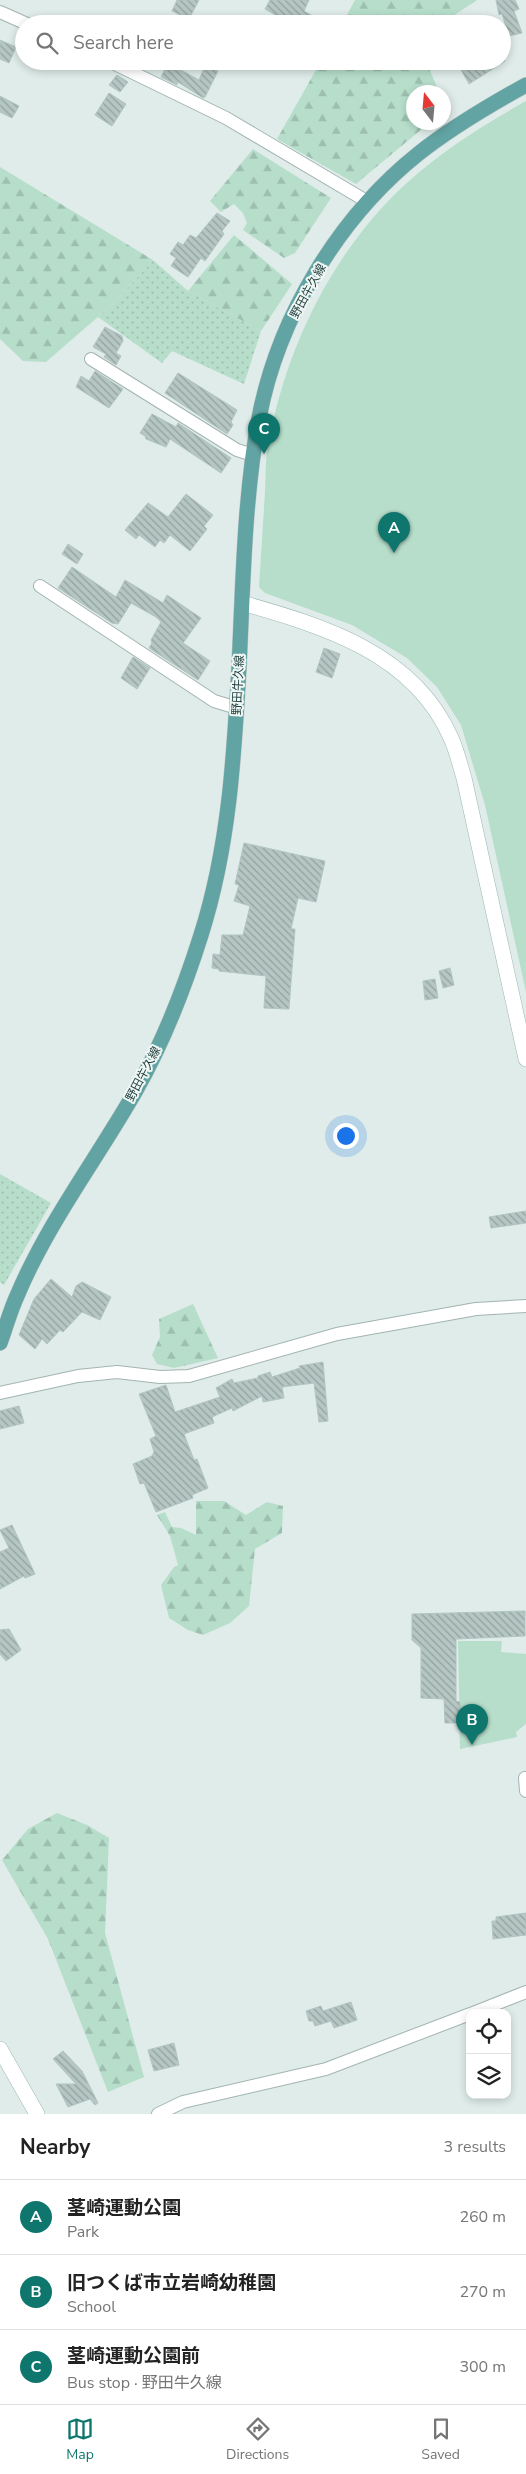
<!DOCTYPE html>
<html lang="en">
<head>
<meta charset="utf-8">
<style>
	body { margin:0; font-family:"Nunito Sans","Noto Sans JP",sans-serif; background:#f6f6f6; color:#222 }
	.controls { position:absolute; right:15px; bottom:15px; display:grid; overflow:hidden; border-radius:10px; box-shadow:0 2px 8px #0003 }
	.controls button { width:45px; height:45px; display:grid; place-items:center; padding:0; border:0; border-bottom:1px solid #e0e0e0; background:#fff; color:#222; font:25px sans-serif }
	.compass { position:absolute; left:406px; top:85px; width:45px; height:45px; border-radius:50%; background:#fff; box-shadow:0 2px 8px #0003; rotate:344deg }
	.you { position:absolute; left:345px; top:1135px; width:18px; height:18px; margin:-12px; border:4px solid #fff; border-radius:50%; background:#1a73e8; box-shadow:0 0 0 8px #1a73e833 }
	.badge { display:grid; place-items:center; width:32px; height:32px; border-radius:50%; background:#0f766e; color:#fff; font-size:16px; font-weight:700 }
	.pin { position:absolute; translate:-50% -41px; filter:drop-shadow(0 1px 2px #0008) }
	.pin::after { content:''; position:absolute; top:26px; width:18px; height:15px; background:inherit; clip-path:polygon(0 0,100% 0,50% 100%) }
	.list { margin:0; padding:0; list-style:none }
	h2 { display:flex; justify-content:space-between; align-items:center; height:65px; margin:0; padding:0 20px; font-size:21px }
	h2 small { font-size:16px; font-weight:400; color:#767676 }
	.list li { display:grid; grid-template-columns:32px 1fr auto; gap:15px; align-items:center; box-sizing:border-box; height:75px; padding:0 20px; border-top:1px solid #e0e0e0 }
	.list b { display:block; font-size:19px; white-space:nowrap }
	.list p { margin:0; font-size:16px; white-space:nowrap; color:#767676 }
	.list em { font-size:16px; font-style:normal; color:#767676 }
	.icon { flex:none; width:28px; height:28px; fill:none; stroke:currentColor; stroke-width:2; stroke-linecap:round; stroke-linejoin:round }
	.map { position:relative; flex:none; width:526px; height:2114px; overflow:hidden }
	.search { position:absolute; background:#fff; box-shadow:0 2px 8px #0003; left:15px; right:15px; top:15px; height:55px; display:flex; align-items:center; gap:12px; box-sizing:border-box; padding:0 18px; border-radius:28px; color:#767676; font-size:19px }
	.sheet { height:290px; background:#fff }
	nav { display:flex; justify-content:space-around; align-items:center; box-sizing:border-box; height:70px; border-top:1px solid #e0e0e0; background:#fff; font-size:14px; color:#767676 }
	nav a { display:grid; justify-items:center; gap:2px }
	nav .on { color:#0f766e }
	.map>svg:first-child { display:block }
	.grass { fill:url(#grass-dots) }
	.forest { fill:url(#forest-firs) }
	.park { fill:#b7decb }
	.building { fill:url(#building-back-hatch); stroke:#b1c5c2 }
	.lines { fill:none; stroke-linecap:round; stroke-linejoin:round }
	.street-casing { stroke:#a2b4b2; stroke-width:14 }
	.secondary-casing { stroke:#9db8b5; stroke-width:16 }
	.primary-casing { stroke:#c0c9c8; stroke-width:16 }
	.street { stroke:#fff; stroke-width:12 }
	.secondary { stroke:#fff; stroke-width:15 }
	.primary { stroke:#61a4a3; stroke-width:15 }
	.labels { text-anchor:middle; stroke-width:4; stroke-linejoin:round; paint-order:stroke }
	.street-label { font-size:12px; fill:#1f3d3c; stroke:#f0f8f6 }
</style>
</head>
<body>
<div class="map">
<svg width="526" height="2114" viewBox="0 0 526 2114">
	<defs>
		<pattern id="grass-dots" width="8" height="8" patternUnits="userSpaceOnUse" patternTransform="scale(1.25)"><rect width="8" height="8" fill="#b7decb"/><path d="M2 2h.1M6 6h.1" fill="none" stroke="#9dbfaf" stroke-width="1.8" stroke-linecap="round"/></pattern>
		<pattern id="forest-firs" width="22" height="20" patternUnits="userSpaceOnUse" patternTransform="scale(1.25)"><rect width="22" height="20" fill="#b7decb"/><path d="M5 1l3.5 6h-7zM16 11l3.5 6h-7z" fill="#9dbfaf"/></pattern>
		<pattern id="building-back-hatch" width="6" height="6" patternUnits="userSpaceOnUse" patternTransform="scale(1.25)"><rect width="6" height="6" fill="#b5c6c3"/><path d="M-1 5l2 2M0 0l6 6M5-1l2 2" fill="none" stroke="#93a2a0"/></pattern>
	</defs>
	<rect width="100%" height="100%" fill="#dfece9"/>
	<path class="grass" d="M153 260 188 291 261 331 244 384 172 351 162 363 98 317 114 303Z
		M0 1174 51 1203 4 1285 0 1282Z"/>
	<path class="forest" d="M355 0H477L441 24H342Z
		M321 61H426L439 92H414V122L429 123 356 184 277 139Z
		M253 149 331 198 295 253 284 258 243 230 247 223 243 213 234 204 221 212 210 201Z
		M0 167 153 260 114 303 46 362 23 361 0 339Z
		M234 235 292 284 261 331 188 291Z
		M193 1304 218 1358 174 1368 157 1364 152 1355 160 1337 159 1319Z
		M196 1501H224L246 1515 267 1502 283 1506 282 1533 255 1549 249 1606 230 1623 203 1635 188 1630 169 1618 161 1585 174 1567 178 1565 170 1536 157 1515 165 1512 172 1527 181 1528 196 1535Z
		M57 1813 87 1825 109 1838 105 1933 144 2077 108 2092 48 1939 2 1860 28 1829Z"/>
	<path class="park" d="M526 101V992L485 805 461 725 437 687 407 658 352 625 265 593 259 587C261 555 263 524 265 492 266 477 265 461 268 447 284 354 327 263 393 196 432 157 478 128 526 101Z
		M458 1641H502L501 1652 526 1654V1724L516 1732 517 1737 460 1749Z"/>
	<path class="building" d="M177 0H199L189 19 172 11Z
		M270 0H309L304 11 327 24H291L265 9Z
		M496 0H515L519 9 514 11 522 33 509 36 502 14 499 15Z
		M0 40 16 47 9 63 0 59Z
		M456 61H505L469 84Z
		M168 63 199 80 205 66 218 71 205 97 203 98 178 82 177 85 161 77Z
		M117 75 128 82 120 92 109 85Z
		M109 93 126 104 112 126 95 115Z
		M0 96 19 106 12 118 0 112Z
		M217 213 230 221 222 231 224 234 205 261 201 258 188 277 171 266 176 258 170 254 178 242 183 245 190 235 196 238Z
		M105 327 122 336 123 341 116 353 121 356 116 365 104 357 106 354 93 347Z
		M95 371 123 389 109 408 76 387 81 376 89 381Z
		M178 373 237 410 231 422 233 425 227 434 165 393Z
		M152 414 176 427 178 423 231 458 221 473 170 439 166 447 146 439 145 436 140 433Z
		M186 494 213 515 204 526 207 529 190 551 170 535 164 543 160 540 155 547 139 535 136 539 125 530 148 503 168 517Z
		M68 544 83 554 77 564 62 554Z
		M72 567 116 597 125 580 163 603 167 595 201 618 183 643 210 661 198 680 149 648 152 643 151 640 161 622 156 617 131 603 118 624 112 623 58 588Z
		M324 648 340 654 332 678 316 672Z
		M133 657 150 668 137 689 121 678Z
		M244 843 325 861 316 902 298 898 291 929H295L289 1009 264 1008 266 976 219 971V969L212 968 213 954 220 955 222 935H243L250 906 234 901 239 885 235 884Z
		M450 968 454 985 443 988 439 971Z
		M435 979 438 998 425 1000 423 981Z
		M526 1211V1223L491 1228 489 1217Z
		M51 1279 72 1297 76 1286 82 1282 111 1297 100 1320 82 1312 63 1332 60 1330 47 1344 42 1339 35 1349 19 1335 34 1299Z
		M323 1362 328 1421 319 1422 314 1383 282 1387 284 1398 263 1402 262 1396 233 1411 232 1408 212 1417 214 1423 184 1434 194 1460 197 1459 208 1488 192 1495 193 1498 156 1512 144 1483 140 1484 133 1464 152 1456 154 1452 150 1439 156 1436 139 1394 166 1385 175 1412 220 1397 216 1388 232 1379 234 1383 258 1378V1376L270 1372 272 1377 300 1368 299 1366Z
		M19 1406 24 1423 0 1429V1411Z
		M12 1525 35 1574 25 1578 24 1576 0 1589V1552L9 1548 0 1530Z
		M525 1611V1636L456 1639V1701L460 1702V1723H445L444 1699 421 1698V1648L412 1640V1614Z
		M9 1629 21 1650 6 1661 0 1654V1630Z
		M526 1913V1935L493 1939 492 1921H496V1917Z
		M351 2002 357 2020 334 2028 331 2021 315 2026 313 2021H309L306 2011 321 2006 323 2011Z
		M174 2043 179 2065 154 2071 148 2050Z
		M63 2051 82 2071 98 2103 95 2105 90 2099 68 2107 56 2084H76L53 2059Z"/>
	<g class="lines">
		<defs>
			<path id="street" d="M0 12 27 24
				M109 61 226 118 368 202
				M91 359 237 450 253 455
				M40 586 214 701 237 708
				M0 1393 78 1376 117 1372 160 1377 189 1376 337 1334 476 1309 526 1306
				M525 1778 526 1791
				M473 2013 526 1992
				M158 2114 183 2102 326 2069 470 2014"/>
			<path id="secondary" d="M242 603C323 626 414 653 451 738 457 751 460 765 464 778L526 1059
				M0 2049 37 2114"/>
			<path id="primary" d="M0 1343C6 1327 10 1311 17 1296 47 1224 96 1160 135 1092 163 1043 184 989 201 935 229 847 234 758 239 667 243 586 244 498 259 418 278 318 338 218 418 154 452 127 488 106 526 85"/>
		</defs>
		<use href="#street" class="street-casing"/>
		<use href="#secondary" class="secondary-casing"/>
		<use href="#primary" class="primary-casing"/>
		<use href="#street" class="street"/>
		<use href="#secondary" class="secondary"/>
		<use href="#primary" class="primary"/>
	</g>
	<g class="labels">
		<g class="street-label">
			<text transform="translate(308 291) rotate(-61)" y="4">野田牛久線</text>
			<text transform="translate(238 685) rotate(-87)" y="4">野田牛久線</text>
			<text transform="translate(143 1074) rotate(-62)" y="4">野田牛久線</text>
		</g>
	</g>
</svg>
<div class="controls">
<button><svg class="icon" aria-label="locate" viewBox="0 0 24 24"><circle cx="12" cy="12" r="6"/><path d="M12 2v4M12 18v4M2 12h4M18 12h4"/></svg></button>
<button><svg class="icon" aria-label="layers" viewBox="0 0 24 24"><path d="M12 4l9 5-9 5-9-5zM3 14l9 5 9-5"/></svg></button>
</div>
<svg class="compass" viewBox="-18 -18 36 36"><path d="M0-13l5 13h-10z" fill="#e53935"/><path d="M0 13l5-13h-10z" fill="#767676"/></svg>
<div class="you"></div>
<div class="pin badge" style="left:394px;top:553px">A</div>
<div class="pin badge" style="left:472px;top:1745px">B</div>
<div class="pin badge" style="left:264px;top:454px">C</div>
<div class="search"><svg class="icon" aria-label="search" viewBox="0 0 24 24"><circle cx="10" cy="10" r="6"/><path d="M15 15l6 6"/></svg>Search here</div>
</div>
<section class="sheet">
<h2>Nearby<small>3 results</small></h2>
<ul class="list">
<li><span class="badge">A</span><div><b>茎崎運動公園</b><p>Park</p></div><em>260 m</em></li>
<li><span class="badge">B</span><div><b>旧つくば市立岩崎幼稚園</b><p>School</p></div><em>270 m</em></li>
<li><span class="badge">C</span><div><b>茎崎運動公園前</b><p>Bus stop · 野田牛久線</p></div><em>300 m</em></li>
</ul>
</section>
<nav>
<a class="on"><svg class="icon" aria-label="map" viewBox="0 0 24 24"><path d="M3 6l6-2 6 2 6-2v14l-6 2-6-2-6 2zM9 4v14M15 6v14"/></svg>Map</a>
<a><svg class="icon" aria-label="directions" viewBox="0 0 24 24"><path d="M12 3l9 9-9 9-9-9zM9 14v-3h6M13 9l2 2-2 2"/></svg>Directions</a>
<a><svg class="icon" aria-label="saved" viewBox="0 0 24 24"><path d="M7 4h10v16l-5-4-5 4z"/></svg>Saved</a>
</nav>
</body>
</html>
